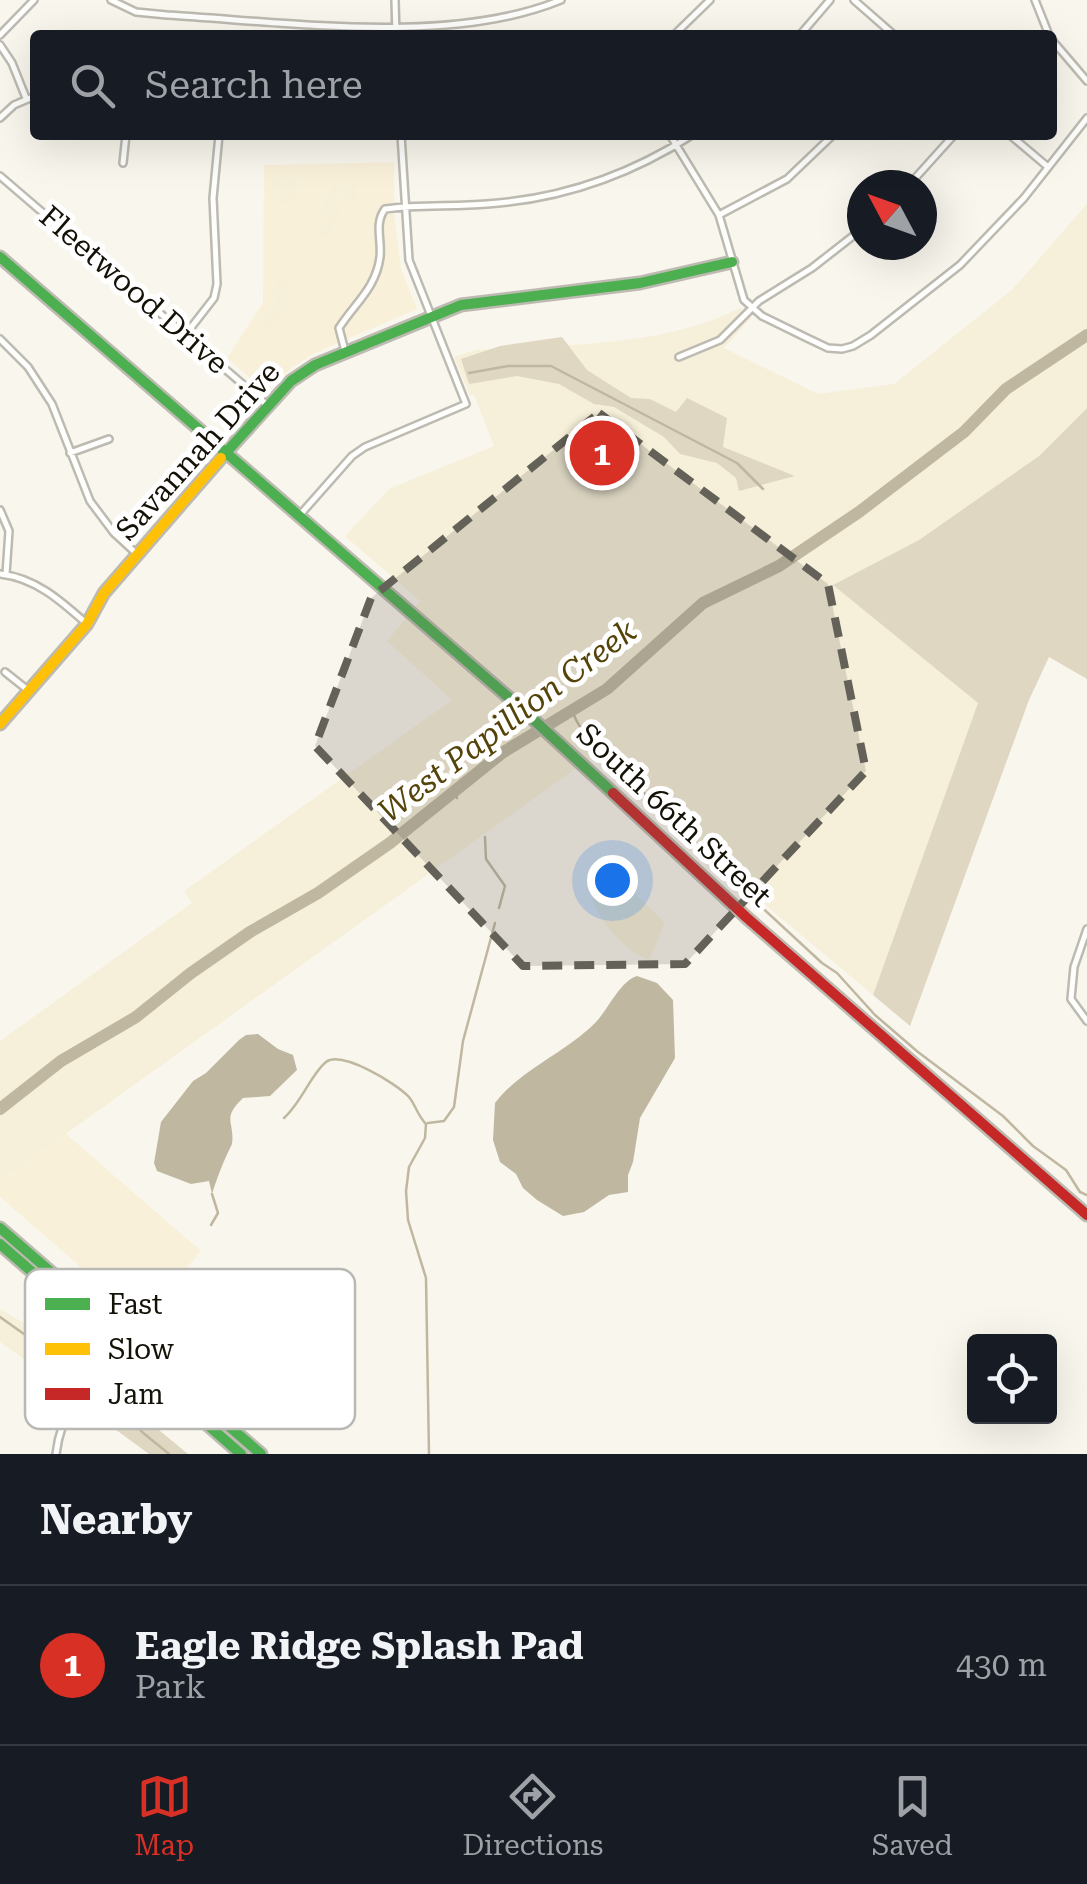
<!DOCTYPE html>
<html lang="en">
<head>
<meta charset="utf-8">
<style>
	body { margin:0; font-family:"Roboto Serif",serif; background:#242831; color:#f1f3f6 }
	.controls { position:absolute; right:30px; bottom:30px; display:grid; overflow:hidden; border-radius:10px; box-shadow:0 10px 40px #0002 }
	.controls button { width:90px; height:90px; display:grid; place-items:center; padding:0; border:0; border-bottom:2px solid #363941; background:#171b24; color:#f1f3f6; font:50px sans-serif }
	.compass { position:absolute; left:847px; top:170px; width:90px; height:90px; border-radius:50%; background:#171b24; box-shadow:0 10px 40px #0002; rotate:311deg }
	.you { position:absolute; left:612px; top:880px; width:35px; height:35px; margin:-25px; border:8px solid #fff; border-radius:50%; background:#1a73e8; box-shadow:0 0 0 15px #1a73e833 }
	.badge { display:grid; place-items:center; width:65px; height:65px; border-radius:50%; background:#d93025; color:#fff; font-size:32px; font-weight:700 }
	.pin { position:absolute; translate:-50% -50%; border:5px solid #fff; box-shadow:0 2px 10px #0006 }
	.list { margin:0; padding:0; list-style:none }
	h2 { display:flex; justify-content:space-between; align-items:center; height:130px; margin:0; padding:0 40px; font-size:42px }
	h2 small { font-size:32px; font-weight:400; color:#9ea1a6 }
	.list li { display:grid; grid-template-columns:65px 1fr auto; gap:30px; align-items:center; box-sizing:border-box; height:160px; padding:0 40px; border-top:2px solid #363941 }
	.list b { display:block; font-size:38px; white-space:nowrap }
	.list p { margin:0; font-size:32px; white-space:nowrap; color:#9ea1a6 }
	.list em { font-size:32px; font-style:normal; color:#9ea1a6 }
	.icon { flex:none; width:55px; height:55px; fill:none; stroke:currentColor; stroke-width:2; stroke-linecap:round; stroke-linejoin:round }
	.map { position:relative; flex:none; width:1087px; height:1454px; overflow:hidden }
	.search { position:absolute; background:#171b24; box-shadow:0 10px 40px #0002; left:30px; right:30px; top:30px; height:110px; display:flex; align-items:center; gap:25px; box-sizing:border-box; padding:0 35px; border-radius:10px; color:#9ea1a6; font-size:38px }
	.sheet { height:290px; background:#171b24 }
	nav { display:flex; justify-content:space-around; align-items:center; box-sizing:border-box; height:140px; border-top:2px solid #363941; background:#171b24; font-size:28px; color:#9ea1a6 }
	nav a { display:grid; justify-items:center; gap:5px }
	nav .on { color:#d93025 }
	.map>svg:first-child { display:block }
	.built { fill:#f8f0d9 }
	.green { fill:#f6efd9 }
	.forest { fill:#dfd7c2 }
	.water { fill:#bfb79f }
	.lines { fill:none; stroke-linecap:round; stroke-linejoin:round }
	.stream { stroke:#bfb79f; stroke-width:2.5 }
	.river { stroke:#bfb79f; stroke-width:12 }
	.street-casing { stroke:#bdbab1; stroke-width:10 }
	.fast-casing { stroke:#bdbab1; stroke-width:15 }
	.slow-casing { stroke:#bdbab1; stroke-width:15 }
	.jam-casing { stroke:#bdbab1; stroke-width:15 }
	.street { stroke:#fefefc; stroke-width:5 }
	.fast { stroke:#4caf50; stroke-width:10 }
	.slow { stroke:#ffc107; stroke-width:10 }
	.jam { stroke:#c62828; stroke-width:10 }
	.marked { fill:#646158; fill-opacity:0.2; stroke:#646158; stroke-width:8; stroke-dasharray:20 12; stroke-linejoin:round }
	.labels { text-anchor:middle; stroke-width:10; stroke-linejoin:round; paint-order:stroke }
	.street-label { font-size:30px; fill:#141107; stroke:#fff }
	.water-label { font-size:32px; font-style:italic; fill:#554409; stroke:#fff }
	.key { fill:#fff; stroke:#b8b8b5; stroke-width:2.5 }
	.key-label { font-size:28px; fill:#141107 }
</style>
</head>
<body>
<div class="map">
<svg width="1087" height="1454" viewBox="0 0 1087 1454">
	<rect width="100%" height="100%" fill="#f9f6ed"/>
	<path class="built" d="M394 162V214L401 269 417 309 315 353 293 367 266 392 227 358 263 303 264 165Z
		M66 1134 201 1251 144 1318 136 1315 0 1197V1181Z"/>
	<path class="green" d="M277 177 299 178 294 200 287 203 270 201 271 183Z
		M351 181 357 186 355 206 342 192 332 204 340 211 332 222 335 226 325 238 319 233 329 220 319 211 327 202 323 199 336 184 344 189Z
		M1087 204V408L1039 456 919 540 833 585 978 703 873 995 659 816 662 811 596 754 0 1181V1041L192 903 184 891 452 700 387 641 420 601 345 536 389 489 494 446 474 395H470L454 357 476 350C562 344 661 348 740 308L751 318 724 348 818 394 894 384 1012 290Z
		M281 280 290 288 283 296 290 302 268 328 260 321 278 300 270 292Z
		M616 880 623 882 665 923 649 960C624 950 600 923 592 898Z
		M0 1309 90 1362 69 1391 0 1342Z"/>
	<path class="forest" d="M562 337 587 370 631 398 650 399 676 412 687 398 727 418 723 447 795 476 739 491 736 478 717 463 680 454 664 437 614 407 594 404 559 384 517 376 469 384 461 359 500 346Z
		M1087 408V679L1049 657 1029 700 910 1026 873 995 978 703 833 585 919 540 1039 456Z
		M122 1387 148 1421 188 1454H149L89 1410 108 1391Z"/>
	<path class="water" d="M637 976 657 983 673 1000 675 1058 640 1118 633 1162 628 1175V1192L609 1195 584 1212 563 1216 537 1200 523 1188 516 1174 500 1162 493 1140 495 1103C520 1070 565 1053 595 1023 608 1010 620 981 637 976Z
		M258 1034 278 1049 293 1055 297 1070 270 1096 243 1098C221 1119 235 1121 232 1144 224 1160 218 1175 212 1194L209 1181 191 1184 157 1171 154 1163 161 1122 193 1081 206 1073 239 1040 246 1035Z"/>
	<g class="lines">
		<path class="stream" d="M469 373 508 366H551L737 463 763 489
			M572 709C581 748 664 809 697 838
			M455 791 457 798
			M485 837 486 859 505 886 499 908
			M726 863 755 901 822 963 837 973 875 1015 918 1052 1003 1116 1033 1146 1066 1170 1080 1192 1087 1195
			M284 1118C302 1102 311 1074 326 1062 342 1050 397 1084 409 1097 416 1106 418 1116 426 1124L425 1138 409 1167 406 1191 408 1220 426 1278 429 1454
			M428 1123 444 1121 454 1107 463 1041 495 923
			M211 1225 218 1213 212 1194
			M0 1317 76 1371
			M115 1399 142 1432 169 1454"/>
		<path class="river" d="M0 1109 61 1061 136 1017 191 973 250 932 318 893 390 843 502 753 607 689 703 603 779 566 859 512 964 432 1006 389 1087 335"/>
		<defs>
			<path id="street" d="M111 0 136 12 167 15C287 22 450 46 561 0
				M395 0 396 35
				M854 0 894 35
				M1035 0 1049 35
				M0 35 34 0
				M674 35 710 0
				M800 35 830 0
				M1052 40 1087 81
				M0 45 12 63 26 98
				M0 118 14 105 35 96
				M670 135 719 215 744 300 762 316 807 338 828 348 842 349 853 346 871 335 960 265 1024 198 1087 118
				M1010 135 1048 167
				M123 163 126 135
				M0 176 267 405
				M909 185 954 135
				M719 215 787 179 833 135
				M186 334 214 298 217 284 213 198 219 135
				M0 339 28 367 52 404 90 501 114 533 138 555
				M345 351 339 328C355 303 376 288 380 257 382 239 374 224 385 209 418 204 454 207 487 204 561 199 630 175 692 135
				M679 357 720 340 759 301 812 268 862 229
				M70 453 109 439
				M0 510 9 531 6 574
				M299 516 352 456 365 447 466 404 409 260 401 135
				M0 574C36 578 61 601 87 624
				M5 672 29 691
				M1087 929 1074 967 1071 999 1087 1021
				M132 1343 186 1282
				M69 1417C92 1407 113 1373 125 1352
				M56 1454C60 1417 86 1371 122 1354"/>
			<path id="fast" d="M0 257 522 709 613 793
				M221 458 291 381 315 365 461 305 640 283 732 262
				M0 1228 261 1454
				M0 1244 241 1454"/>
			<path id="slow" d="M0 724 87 624 104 593 221 458"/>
			<path id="jam" d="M613 793 746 917 1087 1215"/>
		</defs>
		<use href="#street" class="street-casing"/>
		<use href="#fast" class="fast-casing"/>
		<use href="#slow" class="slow-casing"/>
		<use href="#jam" class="jam-casing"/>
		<use href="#street" class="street"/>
		<use href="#fast" class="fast"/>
		<use href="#slow" class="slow"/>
		<use href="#jam" class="jam"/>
	</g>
	<path class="marked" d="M599 413 828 584 866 771 685 964 523 966 315 746 371 598Z"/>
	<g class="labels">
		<g class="street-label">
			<text transform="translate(134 290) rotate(41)" y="10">Fleetwood Drive</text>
			<text transform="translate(198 451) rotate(-48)" y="10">Savannah Drive</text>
			<text transform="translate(674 815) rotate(43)" y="10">South 66th Street</text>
		</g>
		<g class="water-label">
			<text transform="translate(507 721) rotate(-37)" y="11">West Papillion Creek</text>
		</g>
	</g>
	<rect x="25" y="1269" width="330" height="160" rx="15" class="key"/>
	<rect x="45" y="1298" width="45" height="12" fill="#4caf50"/>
	<rect x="45" y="1343" width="45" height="12" fill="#ffc107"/>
	<rect x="45" y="1388" width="45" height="12" fill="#c62828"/>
	<g class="key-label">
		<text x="108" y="1314">Fast</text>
		<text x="108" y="1359">Slow</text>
		<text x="108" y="1404">Jam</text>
	</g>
</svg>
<div class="controls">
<button><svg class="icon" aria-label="locate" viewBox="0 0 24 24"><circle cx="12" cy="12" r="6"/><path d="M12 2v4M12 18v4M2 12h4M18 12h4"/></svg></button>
</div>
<svg class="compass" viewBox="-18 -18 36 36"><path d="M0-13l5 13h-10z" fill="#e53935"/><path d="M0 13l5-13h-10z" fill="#9ea1a6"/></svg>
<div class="you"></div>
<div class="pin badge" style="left:602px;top:453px">1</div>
<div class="search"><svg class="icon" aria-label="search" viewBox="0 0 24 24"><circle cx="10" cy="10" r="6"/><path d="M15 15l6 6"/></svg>Search here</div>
</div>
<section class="sheet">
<h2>Nearby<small></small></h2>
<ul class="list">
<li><span class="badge">1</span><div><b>Eagle Ridge Splash Pad</b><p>Park</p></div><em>430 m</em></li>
</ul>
</section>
<nav>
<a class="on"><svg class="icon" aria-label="map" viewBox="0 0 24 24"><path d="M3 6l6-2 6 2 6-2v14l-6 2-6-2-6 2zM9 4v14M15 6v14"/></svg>Map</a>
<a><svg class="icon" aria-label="directions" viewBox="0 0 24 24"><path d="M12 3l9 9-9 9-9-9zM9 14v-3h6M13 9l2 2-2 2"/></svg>Directions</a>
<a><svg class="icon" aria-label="saved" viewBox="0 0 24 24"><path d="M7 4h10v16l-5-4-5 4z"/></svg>Saved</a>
</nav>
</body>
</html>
